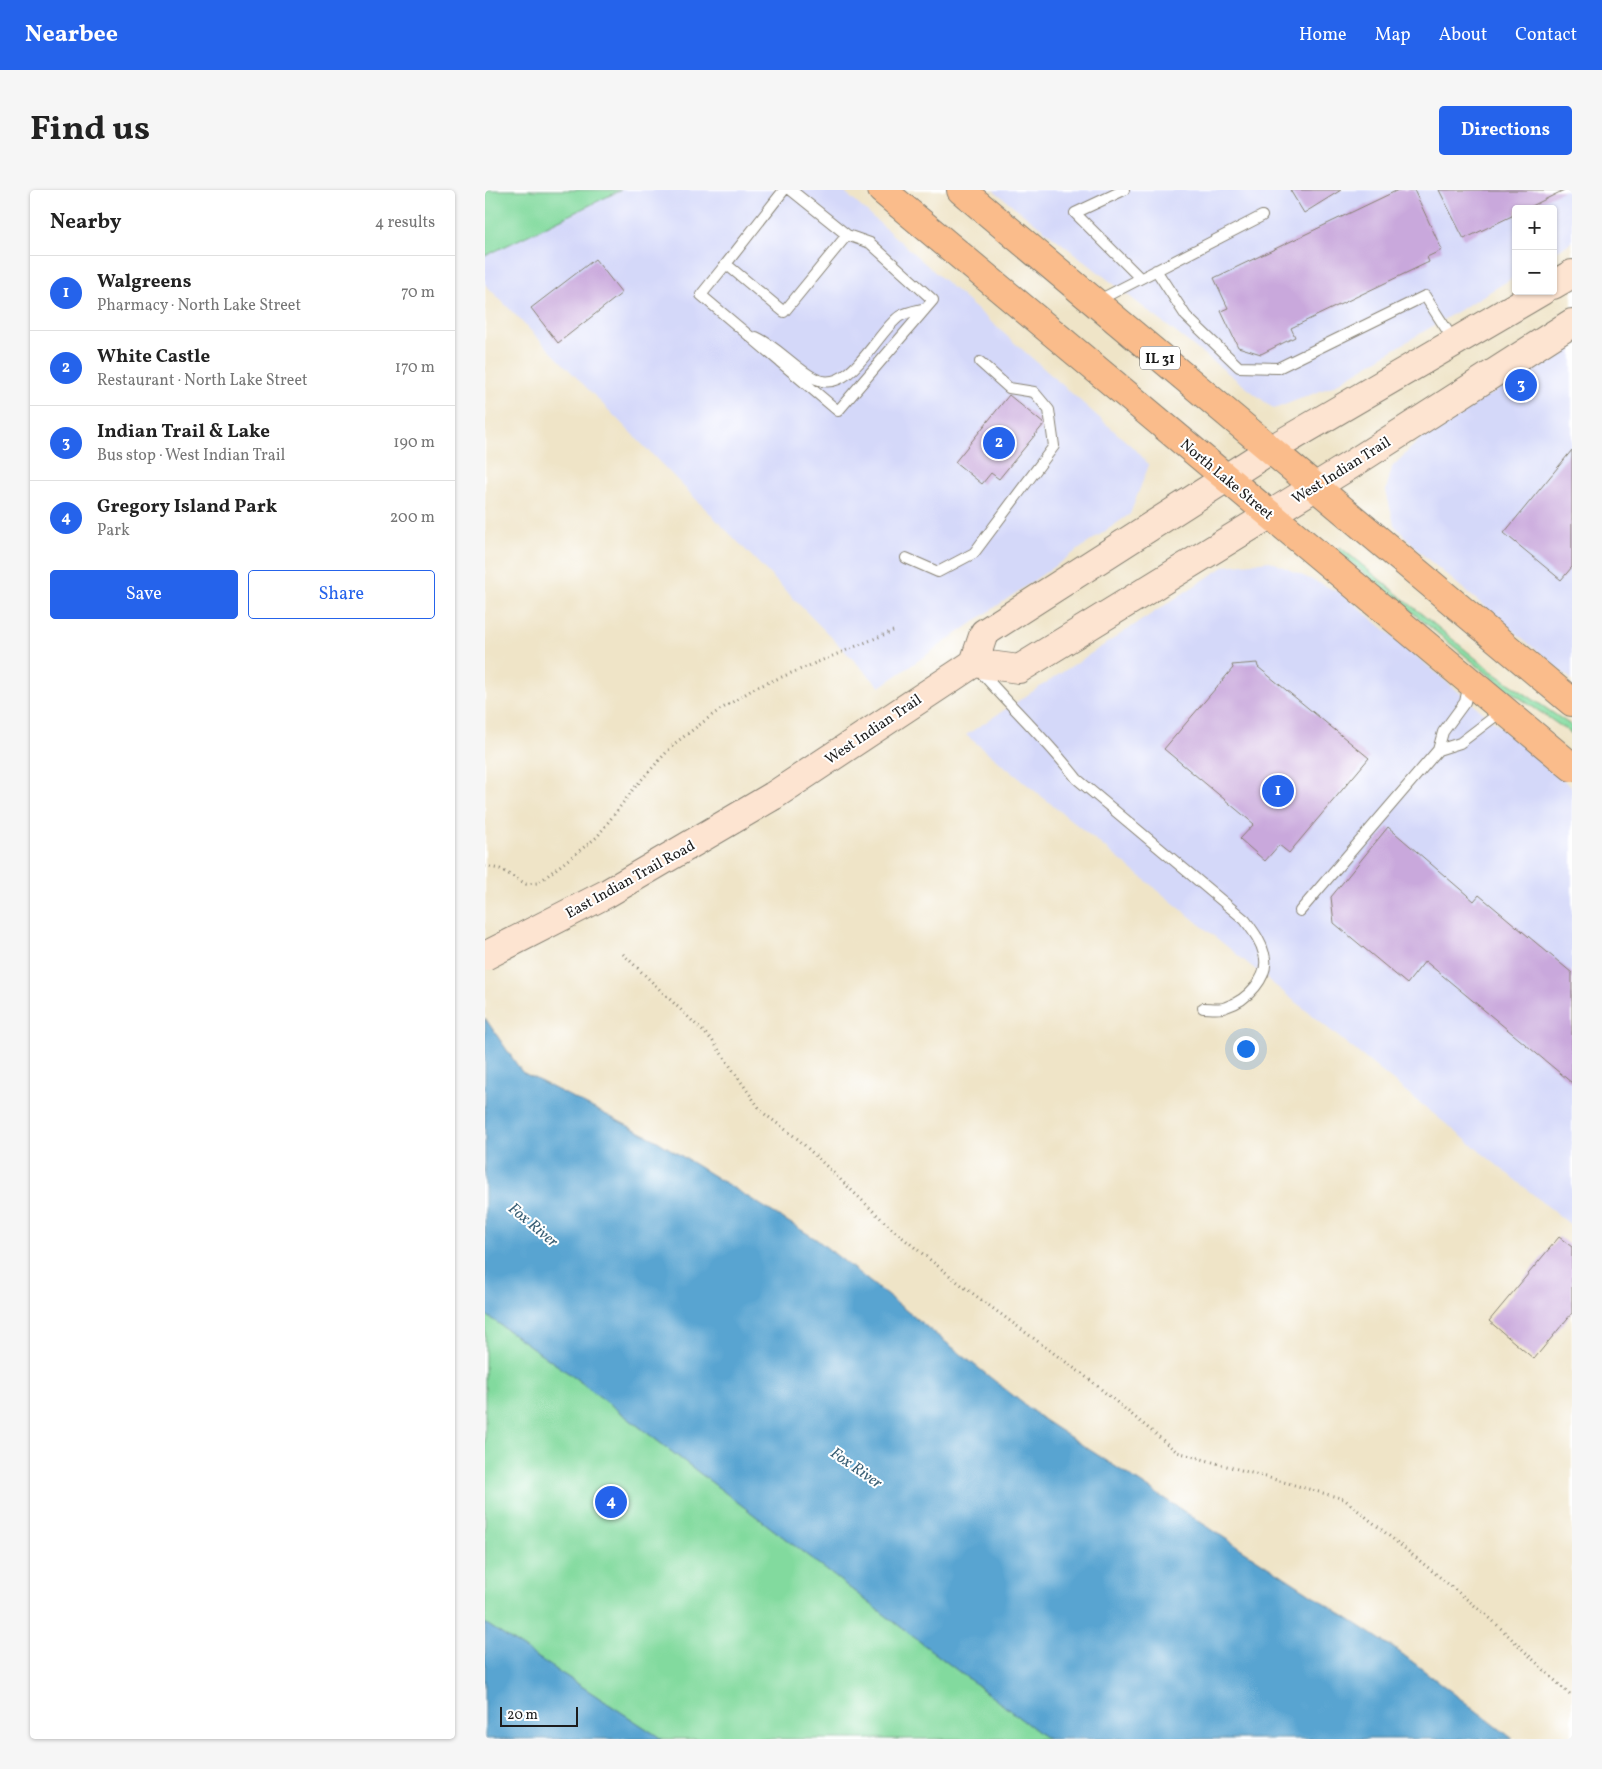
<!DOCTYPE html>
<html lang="en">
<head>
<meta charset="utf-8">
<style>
	body { margin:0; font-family:Vollkorn,serif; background:#f6f6f6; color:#222 }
	.controls { position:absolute; right:15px; top:15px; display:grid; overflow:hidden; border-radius:5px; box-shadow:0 1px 4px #0004 }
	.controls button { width:45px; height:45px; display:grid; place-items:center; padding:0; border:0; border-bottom:1px solid #e0e0e0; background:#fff; color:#222; font:25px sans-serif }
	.scale { position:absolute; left:15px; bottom:12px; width:78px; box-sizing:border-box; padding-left:5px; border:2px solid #1c1c1c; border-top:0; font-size:14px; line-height:18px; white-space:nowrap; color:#1c1c1c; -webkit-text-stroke:4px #fff; paint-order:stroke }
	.you { position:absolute; left:760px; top:858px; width:18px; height:18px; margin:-12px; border:4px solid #fff; border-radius:50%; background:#1a73e8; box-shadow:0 0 0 8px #1a73e833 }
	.badge { display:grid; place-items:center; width:32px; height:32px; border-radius:50%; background:#2563eb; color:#fff; font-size:16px; font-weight:700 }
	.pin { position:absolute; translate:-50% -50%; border:2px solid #fff; box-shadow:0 1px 5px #0006 }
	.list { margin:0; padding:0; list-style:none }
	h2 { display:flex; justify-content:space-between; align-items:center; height:65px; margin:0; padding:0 20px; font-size:21px }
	h2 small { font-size:16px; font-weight:400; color:#767676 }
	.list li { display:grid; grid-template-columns:32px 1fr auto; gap:15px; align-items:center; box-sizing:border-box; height:75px; padding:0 20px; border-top:1px solid #e0e0e0 }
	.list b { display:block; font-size:19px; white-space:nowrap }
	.list p { margin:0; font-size:16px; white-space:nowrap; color:#767676 }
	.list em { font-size:16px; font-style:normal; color:#767676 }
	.actions { display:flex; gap:10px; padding:15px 20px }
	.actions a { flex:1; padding:11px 0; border:1px solid #2563eb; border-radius:5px; text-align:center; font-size:18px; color:#2563eb }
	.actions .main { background:#2563eb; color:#fff }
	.map { position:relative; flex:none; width:1087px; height:1549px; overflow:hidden; border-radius:5px }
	header { display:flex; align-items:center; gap:30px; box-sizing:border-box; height:70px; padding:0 25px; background:#2563eb; color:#fff }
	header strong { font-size:24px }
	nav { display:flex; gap:28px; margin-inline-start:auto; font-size:18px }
	.intro { display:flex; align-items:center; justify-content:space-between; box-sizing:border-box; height:120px; padding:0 30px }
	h1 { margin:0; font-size:35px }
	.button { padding:12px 22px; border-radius:5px; background:#2563eb; color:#fff; font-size:18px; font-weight:700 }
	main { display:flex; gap:30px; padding:0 30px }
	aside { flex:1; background:#fff; border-radius:5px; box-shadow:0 1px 4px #0004 }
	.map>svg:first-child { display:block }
	.built { fill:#d4d8f9 }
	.green { fill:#82da9e; stroke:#4f7b5d }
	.water { fill:#59a4d1; stroke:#3a6076 }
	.building { fill:#c9a8dc }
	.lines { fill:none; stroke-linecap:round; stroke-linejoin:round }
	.lane-casing { stroke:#868072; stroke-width:12 }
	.secondary-casing { stroke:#868072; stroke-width:30 }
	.primary-casing { stroke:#868072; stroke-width:30 }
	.path { stroke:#868072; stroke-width:3; stroke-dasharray:1 4; stroke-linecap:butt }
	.lane { stroke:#fff; stroke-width:10 }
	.secondary { stroke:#fde4d1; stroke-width:28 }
	.primary { stroke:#fabc8b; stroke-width:28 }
	.secondary-bridge-casing { stroke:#868072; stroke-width:30; stroke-linecap:butt }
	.secondary-bridge { stroke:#fde4d1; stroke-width:28 }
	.labels { text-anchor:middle; stroke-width:4; stroke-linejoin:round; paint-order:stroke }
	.shield { fill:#fff; stroke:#606060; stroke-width:1 }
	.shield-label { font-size:14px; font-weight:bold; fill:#1c1c1c }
	.street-label { font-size:15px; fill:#1c1c1c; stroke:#fff }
	.water-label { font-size:16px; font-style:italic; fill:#3a6076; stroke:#fff }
</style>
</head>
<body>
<header>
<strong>Nearbee</strong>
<nav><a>Home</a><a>Map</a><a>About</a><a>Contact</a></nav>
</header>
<div class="intro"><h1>Find us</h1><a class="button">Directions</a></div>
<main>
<aside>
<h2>Nearby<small>4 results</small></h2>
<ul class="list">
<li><span class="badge">1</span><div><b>Walgreens</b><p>Pharmacy · North Lake Street</p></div><em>70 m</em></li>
<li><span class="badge">2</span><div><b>White Castle</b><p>Restaurant · North Lake Street</p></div><em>170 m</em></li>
<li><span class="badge">3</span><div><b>Indian Trail &amp; Lake</b><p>Bus stop · West Indian Trail</p></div><em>190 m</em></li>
<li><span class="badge">4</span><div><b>Gregory Island Park</b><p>Park</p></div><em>200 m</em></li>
</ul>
<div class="actions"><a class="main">Save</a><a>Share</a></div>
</aside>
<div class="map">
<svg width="1087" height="1549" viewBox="0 0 1087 1549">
	<rect width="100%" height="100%" fill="#fff"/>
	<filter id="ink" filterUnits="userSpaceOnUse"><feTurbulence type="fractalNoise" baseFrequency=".02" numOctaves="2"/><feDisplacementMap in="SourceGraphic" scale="10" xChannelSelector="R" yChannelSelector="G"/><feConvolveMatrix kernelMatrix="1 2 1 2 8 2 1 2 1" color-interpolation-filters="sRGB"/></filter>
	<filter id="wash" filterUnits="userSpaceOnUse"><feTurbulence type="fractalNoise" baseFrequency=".0096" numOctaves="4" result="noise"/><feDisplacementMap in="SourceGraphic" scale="20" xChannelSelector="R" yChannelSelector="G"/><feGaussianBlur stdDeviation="1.12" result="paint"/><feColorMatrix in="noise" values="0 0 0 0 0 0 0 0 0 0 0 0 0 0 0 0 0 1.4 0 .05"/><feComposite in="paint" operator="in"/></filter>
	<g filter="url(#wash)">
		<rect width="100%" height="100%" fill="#efe4c7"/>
		<path class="built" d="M136 0H357L653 262 664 275 645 324 395 497 0 94V66Z
			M508 0H1087V52L1068 63V19H1031V86L848 196 789 219Z
			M1087 153V490L938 365 909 335 901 300 907 277 936 248Z
			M785 371 856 403 1087 597V1036L481 545 740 376Z"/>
		<path class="green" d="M0 0H136L0 66Z
			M855 357 1005 480 1087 536V544L1016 495 852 361Z
			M0 1124 93 1190 562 1549H177L0 1433Z"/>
		<path class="water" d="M0 828 37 882 169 949 331 1049 559 1230 916 1463 1028 1549H562L93 1190 0 1124Z
			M0 1433 177 1549H0Z"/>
		<g id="blocks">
			<path class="building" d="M805 0H856L819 23Z
				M913 0H929L957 60 942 67 944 72 806 138 810 147 776 164 753 157 736 121 743 118 729 88Z
				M954 0H1079L1041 19H1031V24L979 49Z
				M110 69 137 103 73 153 46 118Z
				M524 205 559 234 514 289 506 283 497 294 470 272Z
				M1087 260V377L1076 390 1019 343Z
				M772 473 773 477 884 568 804 663 794 655 780 671 755 649 769 634 679 559 748 478 747 475Z
				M903 637 989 711 994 705 1087 783V893L940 771 922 794 849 733 846 707Z
				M1074 1047 1087 1057V1123L1049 1169 1004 1131Z"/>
		</g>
	</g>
	<g filter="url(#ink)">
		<use href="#blocks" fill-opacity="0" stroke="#868072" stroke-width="1"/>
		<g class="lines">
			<defs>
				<path id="lane" d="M299 0 241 74 299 122 362 45 306 0
					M639 0 590 23 655 88
					M241 74 216 105 353 221 448 110 385 53 362 45
					M671 80 701 126 754 177 793 178 940 106 969 151
					M612 111 777 26
					M271 147C293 157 309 178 331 189 366 205 392 141 415 126 421 122 433 120 441 118
					M421 368 453 382 489 363 569 256 564 220 549 202 524 198 495 172
					M494 480C526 517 562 550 592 589L760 730C768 741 776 751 779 764 786 787 761 811 741 817 735 820 725 818 718 818
					M953 560 975 553 1017 521
					M815 721 953 560 958 542 980 512 984 493"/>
				<path id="secondary" d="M1068 95 1087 84
					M489 473 534 479 864 276 1087 133
					M288 606 489 473 499 443 785 260 1057 101"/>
				<path id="primary" d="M397 0 1087 577
					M476 0 1087 512"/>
			</defs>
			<use href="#lane" class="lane-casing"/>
			<use href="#secondary" class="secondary-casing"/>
			<use href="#primary" class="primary-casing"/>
			<path class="path" d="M0 676 15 679 41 694 53 693 112 647 150 597 189 554 230 523 270 498 408 441
				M138 764 227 850 277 922 313 949 408 1040 479 1097 605 1190 692 1262 859 1309 1006 1429 1087 1507"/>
			<use href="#lane" class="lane"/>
			<use href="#secondary" class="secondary"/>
			<use href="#primary" class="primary"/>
			<defs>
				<path id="secondary-bridge" d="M0 766 121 704 288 606"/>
			</defs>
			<use href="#secondary-bridge" class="secondary-bridge-casing"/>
			<use href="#secondary-bridge" class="secondary-bridge"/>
		</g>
	</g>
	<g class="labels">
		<rect class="shield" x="655" y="156.5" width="40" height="23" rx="4"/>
		<g class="shield-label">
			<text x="675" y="173">IL 31</text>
		</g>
		<g class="street-label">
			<text transform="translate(856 280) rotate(-32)" y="5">West Indian Trail</text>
			<text transform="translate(742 289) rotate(40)" y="5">North Lake Street</text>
			<text transform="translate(388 539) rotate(-34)" y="5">West Indian Trail</text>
			<text transform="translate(145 689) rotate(-29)" y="5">East Indian Trail Road</text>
		</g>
		<g class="water-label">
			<text transform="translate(49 1034) rotate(40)" y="6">Fox River</text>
			<text transform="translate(372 1277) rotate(35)" y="6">Fox River</text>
		</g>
	</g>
</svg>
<div class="controls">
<button>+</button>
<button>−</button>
</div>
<div class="scale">20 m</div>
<div class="you"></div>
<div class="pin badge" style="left:793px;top:601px">1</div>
<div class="pin badge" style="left:514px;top:253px">2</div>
<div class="pin badge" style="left:1036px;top:195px">3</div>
<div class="pin badge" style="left:126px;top:1312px">4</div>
</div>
</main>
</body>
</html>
